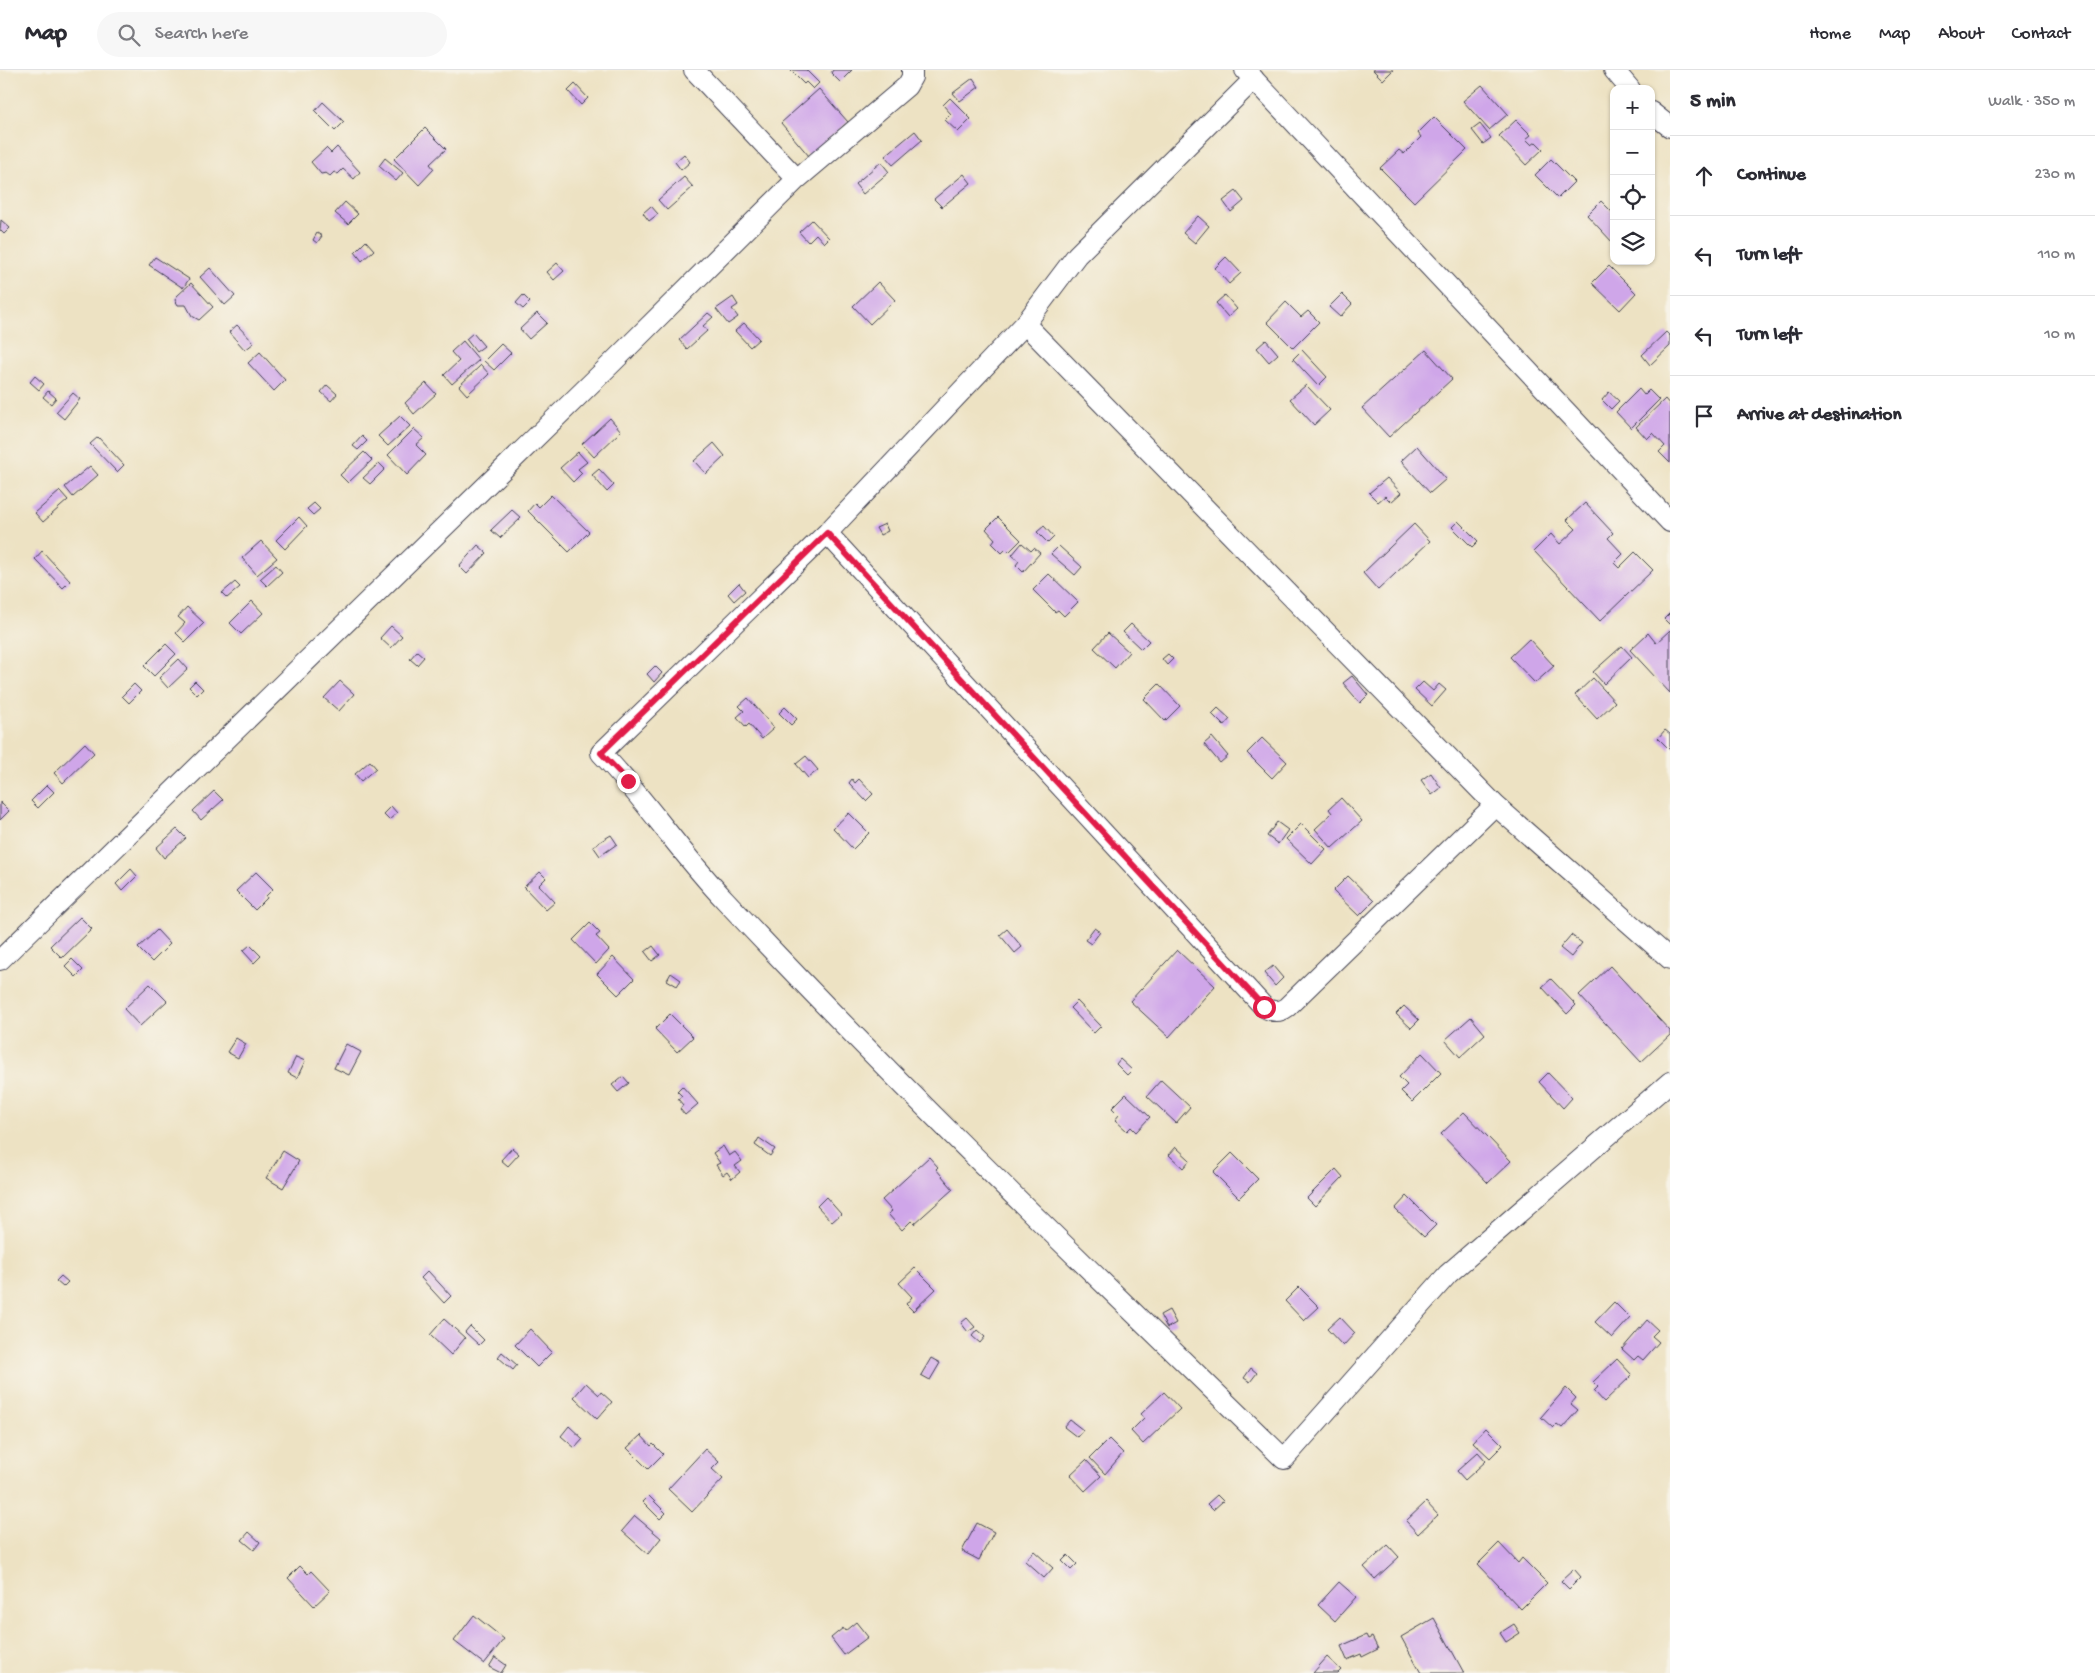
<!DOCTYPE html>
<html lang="en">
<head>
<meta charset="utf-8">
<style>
	body { margin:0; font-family:"Gochi Hand",sans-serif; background:#f7f7f7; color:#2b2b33 }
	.controls { position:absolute; right:15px; top:15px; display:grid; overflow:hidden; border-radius:10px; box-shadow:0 1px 4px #0004 }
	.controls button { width:45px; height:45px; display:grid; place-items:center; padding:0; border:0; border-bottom:1px solid #e1e1e2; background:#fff; color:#2b2b33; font:25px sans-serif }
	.stop { position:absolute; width:15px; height:15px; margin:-11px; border:4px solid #e11d48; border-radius:50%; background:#fff }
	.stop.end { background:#e11d48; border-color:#fff; box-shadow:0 1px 5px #0008 }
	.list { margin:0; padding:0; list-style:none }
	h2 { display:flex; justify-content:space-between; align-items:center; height:65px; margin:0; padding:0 20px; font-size:21px }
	h2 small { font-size:16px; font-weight:400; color:#7c7c81 }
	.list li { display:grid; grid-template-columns:32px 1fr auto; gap:15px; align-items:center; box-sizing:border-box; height:80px; padding:0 20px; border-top:1px solid #e1e1e2 }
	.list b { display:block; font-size:19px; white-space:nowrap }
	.list em { font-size:16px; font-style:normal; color:#7c7c81 }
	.icon { flex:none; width:28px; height:28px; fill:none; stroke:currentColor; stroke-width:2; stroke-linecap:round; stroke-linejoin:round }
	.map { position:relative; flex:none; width:1670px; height:1603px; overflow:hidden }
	header { display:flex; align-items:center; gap:30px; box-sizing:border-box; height:70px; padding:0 25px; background:#fff; border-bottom:1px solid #e1e1e2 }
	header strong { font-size:24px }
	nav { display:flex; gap:28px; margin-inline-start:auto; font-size:18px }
	.search { width:350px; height:45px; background:#f7f7f7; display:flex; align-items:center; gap:12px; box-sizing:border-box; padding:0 18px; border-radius:28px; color:#7c7c81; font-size:19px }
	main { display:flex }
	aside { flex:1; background:#fff }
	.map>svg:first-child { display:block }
	.building { fill:#cfa6e9 }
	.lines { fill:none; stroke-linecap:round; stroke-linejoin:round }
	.minor-casing { stroke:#403f4f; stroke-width:22 }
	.minor { stroke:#fff; stroke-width:20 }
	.route { stroke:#e11d48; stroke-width:6 }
</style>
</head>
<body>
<header>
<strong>Map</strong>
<div class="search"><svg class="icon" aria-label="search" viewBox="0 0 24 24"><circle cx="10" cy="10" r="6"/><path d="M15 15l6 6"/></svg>Search here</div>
<nav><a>Home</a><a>Map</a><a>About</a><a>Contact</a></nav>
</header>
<main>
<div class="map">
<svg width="1670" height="1603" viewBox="0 0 1670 1603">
	<rect width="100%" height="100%" fill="#f7f3e8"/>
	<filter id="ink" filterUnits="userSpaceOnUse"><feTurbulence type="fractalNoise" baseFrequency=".02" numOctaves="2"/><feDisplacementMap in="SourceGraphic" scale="10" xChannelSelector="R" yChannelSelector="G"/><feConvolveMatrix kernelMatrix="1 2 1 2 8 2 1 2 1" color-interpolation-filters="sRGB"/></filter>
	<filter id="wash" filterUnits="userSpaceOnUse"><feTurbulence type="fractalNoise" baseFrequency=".0096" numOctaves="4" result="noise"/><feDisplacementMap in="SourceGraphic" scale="20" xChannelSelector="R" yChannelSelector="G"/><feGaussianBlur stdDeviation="1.12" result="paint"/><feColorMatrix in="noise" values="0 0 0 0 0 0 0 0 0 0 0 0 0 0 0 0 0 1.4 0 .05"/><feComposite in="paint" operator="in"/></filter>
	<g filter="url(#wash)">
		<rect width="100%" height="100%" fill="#ede2c3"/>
		<g id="blocks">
			<path class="building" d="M793 0H806L819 13 813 19 806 12 804 14 791 1Z
				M833 0H852L840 12 831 3Z
				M1373 0H1393L1383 10Z
				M973 8 979 17 960 31 953 23Z
				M575 14 588 28 581 35 568 21Z
				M1482 15 1508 44 1489 60 1463 31Z
				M819 19 848 52 809 86 781 53Z
				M950 28 971 49 958 62 945 50 951 44 943 35Z
				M323 32 344 52 335 61 315 41Z
				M1434 47 1467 80 1414 132 1380 98 1399 80 1404 84 1421 67 1418 63Z
				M1516 50 1531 65 1526 69 1532 75 1536 72 1543 79 1526 95 1499 66Z
				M1480 54 1491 68 1483 74 1472 60Z
				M425 58 446 79 430 94 434 99 419 115 394 89Z
				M915 61 922 70 893 95 885 86Z
				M337 77 360 102 354 109 343 99 338 104 334 102 330 106 326 103 321 104 311 92 326 78 331 83Z
				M684 84 690 92 681 100 675 92Z
				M385 88 403 103 396 111 379 96Z
				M1551 89 1574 112 1558 128 1535 105Z
				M881 92 889 102 863 124 855 114Z
				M964 104 971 113 942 137 934 129Z
				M684 107 693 117 667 140 658 130Z
				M1236 121 1244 131 1231 142 1223 131Z
				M1601 131 1614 144V174L1587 145Z
				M345 132 358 144 348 154 335 143Z
				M651 136 658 144 649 151 643 143Z
				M1198 146 1209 156 1195 173 1183 163Z
				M1 150 10 158 4 164 0 160Z
				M812 150 829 168 824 173 816 164 808 172 799 162Z
				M317 163 322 166 317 173 313 170Z
				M366 171 374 180 362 191 355 182Z
				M155 187 189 209 183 218 149 195Z
				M1226 187 1241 203 1229 214 1215 198Z
				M557 193 564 201 554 210 547 202Z
				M1609 196 1636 223 1620 240 1592 213Z
				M210 198 235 226 225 235 200 207Z
				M878 212 895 230 870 254 853 236Z
				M191 213 213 237 199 250 192 246 186 235H178L175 230 177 226Z
				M1342 224 1352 234 1340 247 1329 237Z
				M523 225 530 232 523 239 516 233Z
				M1225 225 1237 239 1228 247 1216 233Z
				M733 227 738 235 732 239 738 247 728 254 716 239Z
				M1286 232 1301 247 1308 241 1319 252 1293 278 1267 252Z
				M537 243 547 253 529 269 520 259Z
				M708 243 713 247 703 256 707 261 687 279 679 270Z
				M744 253 759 269 750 277 735 261Z
				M237 255 254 273 245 280 229 262Z
				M1666 262 1670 266V276L1650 295 1642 285Z
				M473 263 484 276 476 282 466 269Z
				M1266 270 1278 284 1269 292 1257 278Z
				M463 271 479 290 452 314 444 305 459 291 451 282Z
				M501 274 511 283 494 300 484 291Z
				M1302 280 1327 307 1318 316 1293 289Z
				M1426 280 1452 309 1389 367 1362 338Z
				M260 282 285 310 274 321 248 293Z
				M481 295 489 304 467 325 459 316Z
				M35 306 44 314 39 320 30 312Z
				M426 313 436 324 414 344 405 333Z
				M327 315 337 324 331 331 321 322Z
				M1306 315 1330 340 1314 355 1290 329Z
				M1639 319 1644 325 1649 320 1659 330 1631 358 1616 342Z
				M48 321 56 328 51 334 43 327Z
				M1609 322 1619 331 1611 339 1602 330Z
				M73 323 80 329 64 349 56 342Z
				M1665 329 1670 335V393L1659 382 1665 376 1653 363 1647 369 1636 357Z
				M400 346 410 356 388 376 378 366Z
				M610 348 621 361 594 387 582 374Z
				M414 359 424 368 416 375 426 385 407 405 388 385Z
				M362 366 367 371 358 380 353 376Z
				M98 367 124 395 117 402 90 374Z
				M714 373 725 386 706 404 694 391Z
				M1417 376 1446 409 1430 423 1401 391Z
				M364 382 372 390 348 413 340 405Z
				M578 382 587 392 578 399 582 403 573 412 560 398Z
				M379 393 385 399 370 414 363 408Z
				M90 396 98 405 73 427 65 417Z
				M599 399 614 415 607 422 592 405Z
				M1387 408 1401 423 1391 432 1385 426 1378 432 1369 423Z
				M60 421 68 430 43 452 35 443Z
				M551 425 589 462 569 482 528 441 535 433 539 437Z
				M314 433 320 439 313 445 307 439Z
				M1585 433 1613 463 1608 468 1623 484 1614 493 1619 498 1635 482 1653 500 1600 551 1534 481 1551 464 1560 474 1576 459 1567 450Z
				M512 440 521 448 500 468 491 460Z
				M299 447 307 456 285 479 276 470Z
				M998 447 1021 470 1009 482 1006 479 1002 483 992 473 995 469 986 459Z
				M1458 451 1478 471 1472 477 1452 457Z
				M885 454 888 461 880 465 876 458Z
				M1414 454 1430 471 1378 520 1363 503Z
				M1044 456 1054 467 1048 473 1037 462Z
				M261 471 277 488 257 505 242 488Z
				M1022 473 1031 481 1034 478 1040 483 1023 502 1016 495 1019 491 1012 485Z
				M478 475 487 483 467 504 459 496Z
				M1059 476 1082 497 1075 505 1051 484Z
				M42 481 70 511 63 518 35 489Z
				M276 495 282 502 267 516 260 509Z
				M1049 504 1078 532 1064 546 1058 540 1055 542 1033 520Z
				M235 512 240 517 227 528 222 523Z
				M739 513 745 521 734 531 728 524Z
				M252 531 263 543 241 564 230 553Z
				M187 537 204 553 185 572 176 563 185 553 178 547Z
				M1670 543V555L1664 549Z
				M1131 554 1149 571 1141 579 1123 562Z
				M391 556 402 566 391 578 380 568Z
				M1670 560V623L1630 580 1648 563 1656 573Z
				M1108 563 1129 582 1115 598 1094 578Z
				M1529 569 1554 596 1535 613 1510 587Z
				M166 574 176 584 154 606 144 596Z
				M1622 576 1632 587 1604 614 1593 602Z
				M417 581 424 587 417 595 410 589Z
				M1168 584 1173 589 1167 595 1162 589Z
				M179 589 188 599 168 618 159 608Z
				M655 596 662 603 654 612 647 604Z
				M1352 606 1368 625 1360 633 1343 613Z
				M1593 608 1615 632 1597 649 1575 625Z
				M195 611 203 619 197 625 189 617Z
				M340 611 354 624 339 641 324 628Z
				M1423 612 1433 621 1439 614 1446 620 1432 636 1415 620Z
				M134 614 141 621 129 633 122 626Z
				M1159 614 1180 636 1165 651 1144 629Z
				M748 628 774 658 762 669 749 654 746 657 737 647 744 641 739 636Z
				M785 637 797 649 791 655 779 643Z
				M1218 638 1230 649 1224 656 1212 644Z
				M1665 660 1670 664V680L1658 668Z
				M1212 667 1228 686 1220 693 1204 674Z
				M1262 668 1287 692 1272 708 1247 683Z
				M85 673 94 683 63 713 54 703Z
				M806 686 818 700 808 708 796 694Z
				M370 691 376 698 361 711 355 704Z
				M1431 703 1441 718 1432 725 1421 710Z
				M852 709 855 713 859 709 873 724 866 731 849 713Z
				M47 715 54 722 38 738 31 731Z
				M214 721 223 730 201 750 193 741Z
				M1341 728 1362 751 1332 778 1315 759 1332 743 1329 739Z
				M0 732 9 741 0 750Z
				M391 736 397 743 389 750 383 744Z
				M849 743 869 763 853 779 833 758Z
				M1277 752 1288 760 1278 774 1267 766Z
				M1301 754 1326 779 1312 794 1286 769Z
				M177 759 186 768 164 788 156 778Z
				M611 765 617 774 600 786 593 776Z
				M131 799 137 806 122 821 116 814Z
				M256 802 273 819 266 826 267 828 255 840 236 821Z
				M540 802 546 808 539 815 555 832 546 840 524 817Z
				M1348 806 1374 831 1359 846 1333 821Z
				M80 847 92 859 62 888 50 876Z
				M590 853 600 863 596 866 609 880 596 894 573 870Z
				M1094 858 1100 862 1091 874 1085 870Z
				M1007 859 1022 877 1015 883 1000 865Z
				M157 860 170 874 152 892 138 878Z
				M1571 865 1582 873 1571 887 1560 878Z
				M250 875 261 886 254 893 243 881Z
				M653 876 660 885 652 891 645 882Z
				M1177 880 1215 916 1169 967 1130 931Z
				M613 887 634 909 618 925 597 904Z
				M72 889 83 900 76 907 65 896Z
				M1273 896 1283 908 1275 916 1264 903Z
				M1610 896 1670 961V965L1641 992 1579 925Z
				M671 903 681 910 677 916 667 910Z
				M1551 909 1576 935 1567 944 1542 917Z
				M150 914 167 931 140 956 124 939Z
				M1077 931 1101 956 1094 963 1070 938Z
				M1404 936 1419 950 1411 958 1396 944Z
				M670 944 693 967 677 982 655 959Z
				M1471 947 1485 964 1460 987 1445 970Z
				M236 968 246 974 238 988 227 982Z
				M346 974 361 982 349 1005 334 998Z
				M1422 983 1441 1003 1412 1032 1401 1021 1407 1015 1399 1007Z
				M296 987 305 991 297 1008 288 1003Z
				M1120 989 1132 1000 1127 1005 1116 994Z
				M1548 1003 1572 1028 1563 1038 1539 1012Z
				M623 1006 629 1013 618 1022 612 1015Z
				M1161 1010 1190 1037 1176 1053 1147 1026Z
				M682 1016 698 1034 685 1045 680 1039 683 1035 678 1029 682 1026 677 1021Z
				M1126 1024 1150 1047 1136 1062 1131 1057 1127 1061 1115 1050 1119 1045 1112 1038Z
				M1464 1042 1511 1091 1488 1113 1441 1064Z
				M759 1068 775 1079 770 1086 755 1075Z
				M723 1076 729 1086 735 1082 742 1091 735 1096 740 1102 732 1109 727 1102 723 1105 716 1095 720 1093 713 1083Z
				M1176 1077 1190 1090 1183 1098 1169 1085Z
				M512 1078 519 1084 508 1096 501 1090Z
				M283 1081 299 1091 283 1118 266 1108Z
				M1232 1083 1258 1109 1239 1128 1213 1102Z
				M929 1087 938 1097 936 1099 953 1119 914 1154 911 1151 902 1160 888 1144 892 1141 882 1130Z
				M1336 1099 1343 1107 1315 1136 1307 1128Z
				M1407 1126 1436 1155 1424 1167 1395 1139Z
				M826 1127 841 1144 832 1152 817 1136Z
				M915 1198 936 1219 913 1241 906 1234 912 1227 899 1213Z
				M428 1201 451 1226 444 1233 421 1208Z
				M61 1206 68 1212 63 1217 56 1211Z
				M1299 1217 1319 1237 1304 1251 1285 1231Z
				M1614 1232 1630 1248 1612 1268 1595 1252Z
				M1169 1240 1176 1253 1167 1258 1160 1245Z
				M1340 1247 1355 1263 1343 1276 1327 1259Z
				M967 1248 975 1257 968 1262 961 1253Z
				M444 1249 465 1268 451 1285 430 1265Z
				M1647 1250 1658 1260 1652 1266 1659 1272 1643 1290 1638 1286 1634 1290 1622 1279Z
				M470 1256 484 1270 479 1275 465 1262Z
				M530 1259 552 1282 537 1297 515 1275Z
				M977 1260 985 1267 980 1273 972 1266Z
				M502 1282 517 1295 513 1300 498 1287Z
				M931 1288 940 1293 930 1310 921 1305Z
				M1617 1289 1632 1305 1604 1332 1594 1321 1598 1317 1593 1312Z
				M1251 1298 1257 1303 1250 1312 1244 1308Z
				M586 1313 599 1325 601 1322 612 1332 597 1349 574 1327Z
				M1566 1318 1576 1328 1571 1334 1578 1340 1562 1358 1557 1354 1553 1358 1541 1347Z
				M1164 1322 1180 1339 1143 1374 1131 1361 1144 1348 1141 1344Z
				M1070 1350 1083 1360 1077 1367 1064 1357Z
				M569 1356 583 1369 575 1378 561 1366Z
				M1486 1358 1503 1375 1490 1388 1473 1372Z
				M641 1365 651 1376 653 1374 663 1384 648 1399 627 1378Z
				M1109 1369 1123 1383 1105 1404 1090 1388Z
				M705 1379 719 1392 712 1399 723 1409 692 1442 668 1419Z
				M1478 1382 1486 1391 1465 1410 1457 1401Z
				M1086 1390 1101 1406 1085 1421 1070 1405Z
				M1217 1425 1223 1431 1213 1440 1207 1434Z
				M649 1426 666 1443 660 1449 643 1432Z
				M1426 1432 1438 1445 1418 1464 1406 1451Z
				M635 1446 661 1468 648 1484 622 1461Z
				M977 1453 994 1462 979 1490 962 1481Z
				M249 1462 260 1472 254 1480 242 1470Z
				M1499 1473 1518 1493 1522 1488 1547 1513 1521 1539 1478 1494Z
				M1388 1475 1399 1487 1375 1509 1364 1497Z
				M1034 1481 1053 1498 1044 1508 1025 1491Z
				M1068 1485 1077 1494 1071 1500 1062 1491Z
				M300 1496 308 1504 311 1501 330 1521 314 1536 288 1508Z
				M1574 1499 1581 1507 1569 1519 1561 1511Z
				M1339 1512 1356 1527 1335 1551 1318 1535Z
				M474 1545 504 1569 484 1594 454 1571Z
				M1434 1548 1464 1603H1421L1401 1567Z
				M856 1552 868 1567 844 1585 831 1568 843 1558 845 1561Z
				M1514 1554 1520 1563 1506 1572 1500 1563Z
				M1366 1565 1368 1569 1372 1567 1378 1579 1362 1587 1361 1584 1347 1590 1341 1576Z
				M495 1587 506 1595 501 1603 489 1597Z
				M1327 1587 1341 1600 1338 1603H1313Z"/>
		</g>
	</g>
	<g filter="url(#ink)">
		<use href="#blocks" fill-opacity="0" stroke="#403f4f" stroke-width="1"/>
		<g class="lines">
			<defs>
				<path id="minor" d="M694 0 797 109
					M1245 0 1670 452
					M1614 0 1630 19
					M1651 42 1670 57
					M1025 254 1077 185 1254 9
					M827 463 1264 937C1272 942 1279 943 1287 937L1495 735
					M1670 889 1495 735 1025 254 827 463 601 683C646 730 681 784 725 830 905 1023 1095 1205 1284 1389L1448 1204 1670 1012
					M0 890 612 293 797 109 907 16 912 7V0"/>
			</defs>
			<use href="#minor" class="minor-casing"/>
			<use href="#minor" class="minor"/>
		</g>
	</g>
	<g class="lines" filter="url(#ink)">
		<path class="route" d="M628 711 601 683 827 463 1264 937"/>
	</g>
</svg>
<div class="controls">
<button>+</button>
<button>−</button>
<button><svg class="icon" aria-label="locate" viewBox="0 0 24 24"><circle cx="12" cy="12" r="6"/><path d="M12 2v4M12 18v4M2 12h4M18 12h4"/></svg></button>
<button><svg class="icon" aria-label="layers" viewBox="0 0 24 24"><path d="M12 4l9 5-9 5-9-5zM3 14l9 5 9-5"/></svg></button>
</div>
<div class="stop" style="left:1264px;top:937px"></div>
<div class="stop end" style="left:628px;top:711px"></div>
</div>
<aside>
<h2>5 min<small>Walk · 350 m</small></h2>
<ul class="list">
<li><svg class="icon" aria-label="ahead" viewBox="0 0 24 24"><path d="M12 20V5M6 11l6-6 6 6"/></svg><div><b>Continue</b></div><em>230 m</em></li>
<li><svg class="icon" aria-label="left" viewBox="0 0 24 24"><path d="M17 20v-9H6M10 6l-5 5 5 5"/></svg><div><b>Turn left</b></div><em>110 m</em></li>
<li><svg class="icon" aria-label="left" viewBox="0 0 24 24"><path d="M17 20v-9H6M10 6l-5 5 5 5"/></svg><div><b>Turn left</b></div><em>10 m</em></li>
<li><svg class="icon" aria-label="arrive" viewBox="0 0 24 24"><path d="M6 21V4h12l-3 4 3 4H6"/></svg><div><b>Arrive at destination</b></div></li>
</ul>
</aside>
</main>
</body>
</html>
